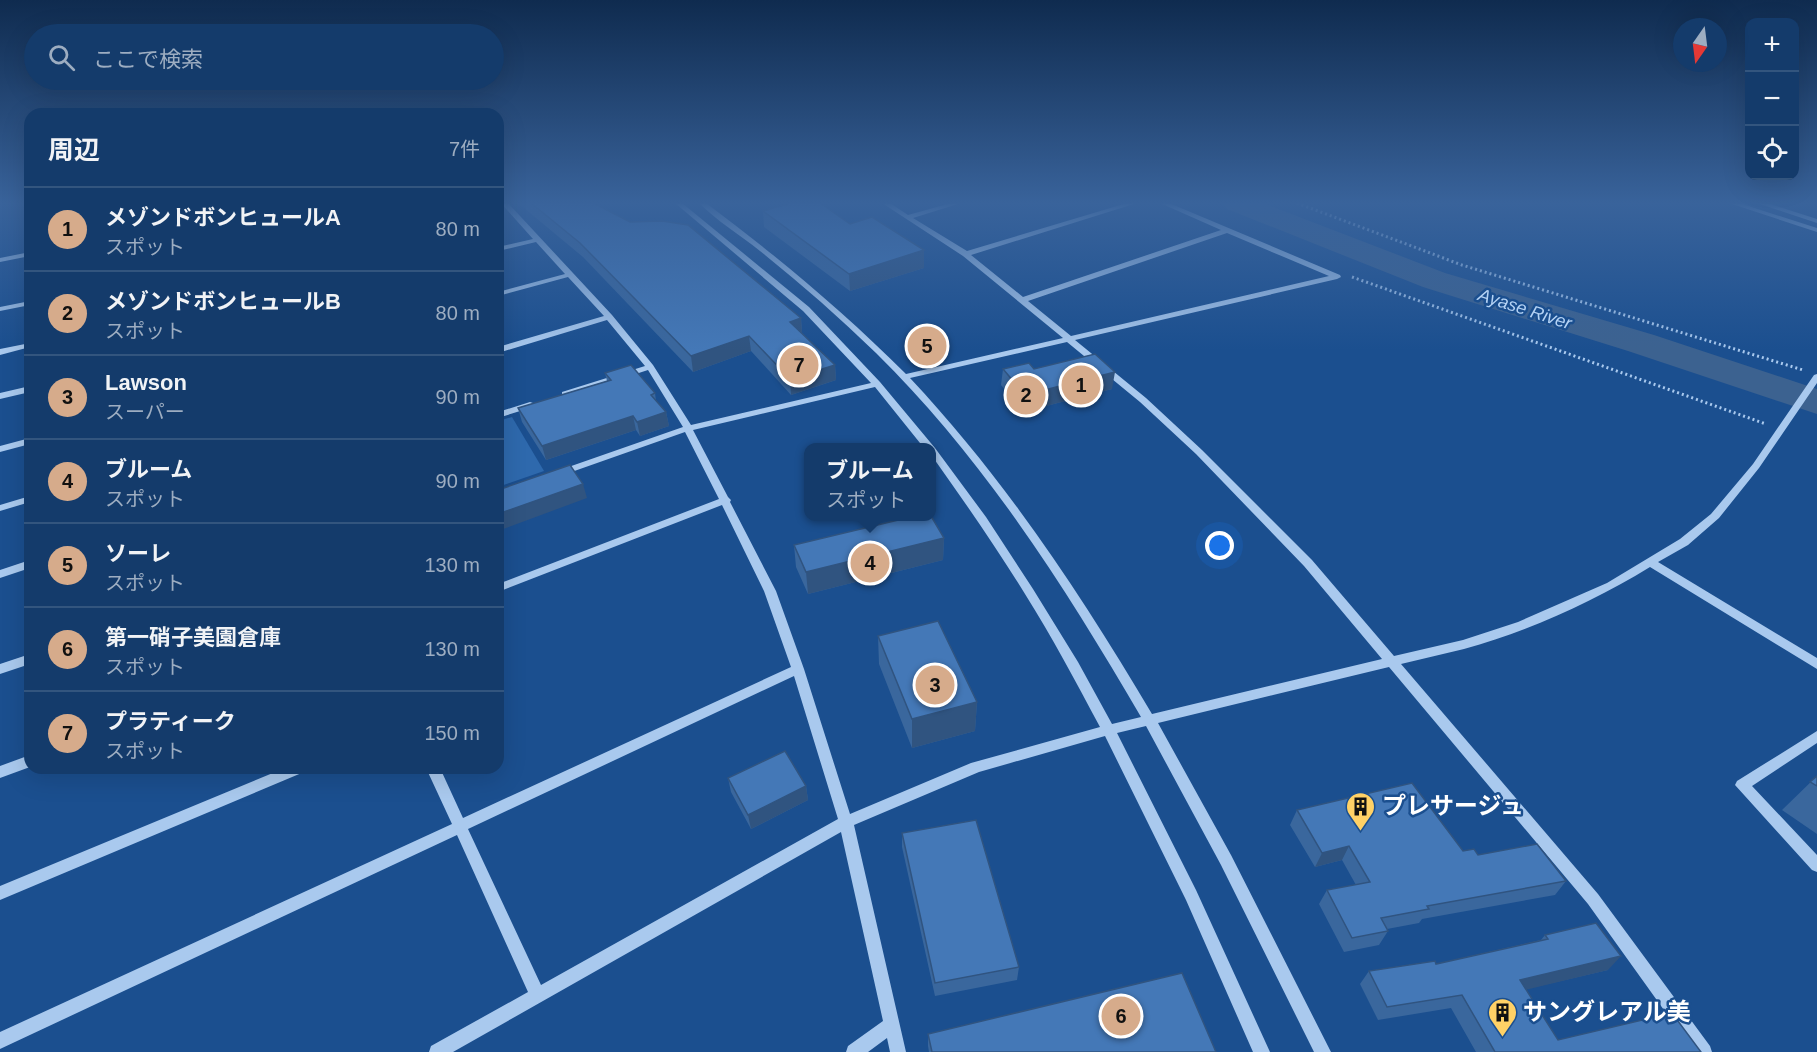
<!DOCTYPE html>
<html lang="ja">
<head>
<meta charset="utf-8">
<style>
	body { margin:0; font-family:Helvetica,"Noto Sans JP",sans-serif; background:#1d4271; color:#f1f3f6 }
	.controls { position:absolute; right:18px; top:18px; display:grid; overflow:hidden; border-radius:12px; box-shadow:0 6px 24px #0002 }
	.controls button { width:54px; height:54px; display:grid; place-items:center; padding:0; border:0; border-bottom:2px solid #33557e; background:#143b6b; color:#f1f3f6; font:30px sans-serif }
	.compass { position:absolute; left:1673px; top:18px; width:54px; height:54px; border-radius:50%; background:#143b6b; box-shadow:0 6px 24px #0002; rotate:194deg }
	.you { position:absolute; left:1220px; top:546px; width:21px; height:21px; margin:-15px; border:4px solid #fff; border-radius:50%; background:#1a73e8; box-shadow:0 0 0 9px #1a73e833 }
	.badge { display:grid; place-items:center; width:39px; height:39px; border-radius:50%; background:#d6ab8b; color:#111; font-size:20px; font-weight:700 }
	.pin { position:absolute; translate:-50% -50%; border:3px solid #fff; box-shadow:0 2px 6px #0006 }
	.popup { position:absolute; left:804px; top:443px; width:132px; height:78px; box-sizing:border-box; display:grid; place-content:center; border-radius:12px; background:#143b6b; filter:drop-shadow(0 2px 4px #0005); font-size:20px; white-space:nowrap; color:#9dadc1 }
	.popup b { font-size:22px; color:#f1f3f6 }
	.popup::after { content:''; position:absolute; left:50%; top:100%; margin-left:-12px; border:12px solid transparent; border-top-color:#143b6b }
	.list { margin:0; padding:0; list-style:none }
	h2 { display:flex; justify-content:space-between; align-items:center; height:78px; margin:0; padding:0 24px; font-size:26px }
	h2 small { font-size:20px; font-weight:400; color:#9dadc1 }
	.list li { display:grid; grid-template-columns:39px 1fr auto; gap:18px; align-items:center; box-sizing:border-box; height:84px; padding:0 24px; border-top:2px solid #33557e }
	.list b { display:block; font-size:22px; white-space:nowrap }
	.list p { margin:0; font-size:20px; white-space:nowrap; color:#9dadc1 }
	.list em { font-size:20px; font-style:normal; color:#9dadc1 }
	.icon { flex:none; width:33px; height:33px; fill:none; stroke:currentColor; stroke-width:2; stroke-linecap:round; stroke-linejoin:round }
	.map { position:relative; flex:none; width:1817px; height:1052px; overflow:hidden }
	.search { position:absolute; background:#143b6b; box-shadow:0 6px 24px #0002; left:24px; top:24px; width:480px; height:66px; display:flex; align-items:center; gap:15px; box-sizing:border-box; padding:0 21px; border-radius:33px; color:#9dadc1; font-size:22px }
	.panel { position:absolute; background:#143b6b; box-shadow:0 6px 24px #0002; left:24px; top:108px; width:480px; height:666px; border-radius:18px }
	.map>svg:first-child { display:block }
	.green { fill:#2e69ad }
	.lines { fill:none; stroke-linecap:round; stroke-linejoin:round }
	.river { fill:#3c6290; fill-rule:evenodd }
	.path { stroke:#a9c9ee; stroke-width:3; stroke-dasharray:2 3; stroke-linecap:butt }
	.minor { fill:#a9c9ee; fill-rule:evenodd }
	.wall { fill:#3a679d }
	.shaded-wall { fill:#305480 }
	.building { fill:#4478b7; stroke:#305480; stroke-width:1.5 }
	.labels { text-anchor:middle; stroke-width:5; stroke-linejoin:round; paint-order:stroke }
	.far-water-label { font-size:18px; font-style:italic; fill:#b5d3f5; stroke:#1b4f8f }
	.near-poi-label { font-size:24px; font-weight:bold; fill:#fff; stroke:#1b4f8f; text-anchor:start }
</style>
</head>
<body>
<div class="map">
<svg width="1817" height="1052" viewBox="0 0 1817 1052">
	<rect width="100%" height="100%" fill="#1b4f8f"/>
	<path class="green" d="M512 417 544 471 498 487V421Z"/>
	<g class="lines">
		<path class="river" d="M1223 203H1263L1445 273 1654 335 1817 389V414L1628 351 1423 287 1227 209Z"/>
		<path class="path" d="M1297 203 1462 265 1803 370
			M1352 277 1766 424"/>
		<path class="minor" d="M501 203H508L612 315 653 365 691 425 871 383 803 311 675 203H682L809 307 880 382 935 448 986 517 1033 589 1078 662 1112 724 1141 717C1066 588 983 458 876 353 839 317 800 283 760 251 740 235 717 221 699 203H706C777 256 844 312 906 374L1063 338 963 256 882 203H890L908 215 951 203H961L913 218 967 251 1127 203H1137L971 255 1023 297 1221 230 1160 203H1169L1340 275 1341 277 1337 279 1075 340 1146 398 1202 450 1312 560 1394 656 1463 640 1518 622 1607 583 1680 539 1711 514 1753 464 1814 375 1817 374V383L1759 468 1719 518 1688 545 1658 562 1817 658V669L1650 567C1593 602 1529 631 1464 649 1443 654 1422 659 1401 664L1598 894 1710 1046 1712 1052H1694L1588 904 1389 667 1158 723 1231 855 1331 1052H1314L1221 865 1146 726 1117 733 1196 890 1270 1052H1253L1186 900 1105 736 979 772 854 825 906 1052H890L887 1038 868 1052H846L848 1046 883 1021 841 832 453 1052H429L431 1046 528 992 457 835 0 1049V1032L452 824 426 768H440L463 818 791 667 764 591 722 505 498 592V584L719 499 685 432 563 475H557L555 473 557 471 683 427 648 370 568 396H562V392L645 366 607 320 498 353V347L604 316 568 277 498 296V292L565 274 536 242 498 251V247L533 239ZM1227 233 1329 276 1071 336 1028 301ZM1067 342 1140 402 1196 454 1304 566 1382 659 1152 714C1082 596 1005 479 910 378ZM875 387 924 448H932V456C964 501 996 547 1025 594 1052 637 1076 682 1100 727L971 763 850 814 804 669 776 591 730 502 731 500 728 497 693 430ZM794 676 838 819 541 985 468 829Z
			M1729 203H1739L1817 228V232Z
			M1757 203H1767L1817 219V223Z
			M30 252V256L0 262V258Z
			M30 301V305L0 311V307Z
			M30 343V347L0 355V349Z
			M30 386V392L0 399V393Z
			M530 402 533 403 535 405 533 407 498 418V412Z
			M30 438V444L0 452V446Z
			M30 496V502L0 511V505Z
			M30 560V568L0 578V570Z
			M30 654V664L0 674V664Z
			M1817 731V743L1752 786 1817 855V872L1812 870 1735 785 1737 781Z
			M30 755V767L0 778V766Z
			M285 768H306L304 772 0 900V886Z"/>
	</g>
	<path class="wall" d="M518 203H595L597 205 630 222 801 318 802 333 835 365 836 380 791 395 751 351 693 372 583 257Z
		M763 211 850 224 924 268 850 291 764 227Z
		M1003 369H1034L1112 389 1023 412 1001 385Z
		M605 373 655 393 656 401 666 412 669 426 640 436 636 430 546 460 522 422 518 408 607 381Z
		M944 538 943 560 808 594 796 567 794 545Z
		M878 636 977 702 975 731 912 748 879 664Z
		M1817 776V834L1782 810Z
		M728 778 806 786 808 800 751 829 731 792Z
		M1297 810 1463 851 1566 881 1555 895 1422 919 1419 923 1387 929 1388 931 1379 945 1344 952 1319 904 1327 890 1356 885 1342 860 1315 867 1290 825Z
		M902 833 1019 967 1017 980 935 996 902 847Z
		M1545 935 1608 970 1526 989 1558 1040 1701 1052H1476L1451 1008 1378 1020 1360 984 1369 971 1436 964 1541 940Z
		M928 1034 1216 1052H929L928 1046Z"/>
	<path class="shaded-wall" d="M924 250V268L850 291 849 274Z
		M801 318 802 333 790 322Z
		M749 336 751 351 693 372 691 356Z
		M835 365 836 380 791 395 790 379Z
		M1115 372 1112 389 1023 412 1025 395Z
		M666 412 669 426 640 436 637 422Z
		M633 416 636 430 546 460 542 446Z
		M583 484 587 498 498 531V514Z
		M944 538 943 560 808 594 806 572Z
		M977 702 975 731 912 748V719Z
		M806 786 808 800 751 829 748 815Z
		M1349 846 1342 860 1315 867 1322 853Z
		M1621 956 1608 970 1508 994 1520 980Z"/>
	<path class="building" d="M531 203H595L597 205 630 222 662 221 688 225 801 318 790 322 835 365 790 379 749 336 691 356 580 243Z
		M791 203H820L850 224 872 217 924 250 849 274 763 211Z
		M1095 354 1115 372 1025 395 1003 369 1029 363 1034 369Z
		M631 365 655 393 651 395 666 412 637 422 633 416 542 446 518 408 611 380 605 373Z
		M570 465 583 484 498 514V490Z
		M915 516H931L944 538 806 572 794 545Z
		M938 621 977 702 912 719 878 636Z
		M785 751 806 786 748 815 728 778Z
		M1817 776V786L1810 782Z
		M1412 783 1463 851 1474 849 1478 855 1537 844 1566 881 1427 906 1429 909 1381 918 1388 931 1352 938 1327 890 1370 882 1349 846 1322 853 1297 810Z
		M976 820 1019 967 935 983 902 833Z
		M1596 923 1621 956 1520 980 1558 1040 1672 1013 1701 1052H1495L1462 995 1387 1007 1369 971 1435 961 1436 964 1548 939 1545 935Z
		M1182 973 1216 1052H932L928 1034Z"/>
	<linearGradient id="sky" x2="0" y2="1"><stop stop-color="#0f2b4f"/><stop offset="0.58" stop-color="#39639b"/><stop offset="1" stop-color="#39639b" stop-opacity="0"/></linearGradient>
	<rect width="1817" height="350" fill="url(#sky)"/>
	<defs>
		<symbol id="building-pin" viewBox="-11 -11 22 30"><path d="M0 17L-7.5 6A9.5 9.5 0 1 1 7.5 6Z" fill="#ffd166" stroke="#1b4f8f"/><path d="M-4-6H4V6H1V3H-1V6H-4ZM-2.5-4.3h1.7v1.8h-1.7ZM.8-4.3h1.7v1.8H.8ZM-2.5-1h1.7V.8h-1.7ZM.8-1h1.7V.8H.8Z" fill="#111"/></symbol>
	</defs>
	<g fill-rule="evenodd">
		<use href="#building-pin" x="1344" y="790" width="33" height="45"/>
		<use href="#building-pin" x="1486" y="996" width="33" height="45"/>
	</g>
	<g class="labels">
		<g class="far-water-label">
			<text transform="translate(1525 309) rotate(18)" y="6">Ayase River</text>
		</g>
		<g class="near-poi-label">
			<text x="1382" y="814">プレサージュ</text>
			<text x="1523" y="1020">サングレアル美</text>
		</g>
	</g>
</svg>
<div class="controls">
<button>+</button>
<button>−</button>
<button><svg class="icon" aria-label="locate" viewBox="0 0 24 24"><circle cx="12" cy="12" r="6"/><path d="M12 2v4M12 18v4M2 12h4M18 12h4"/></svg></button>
</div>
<svg class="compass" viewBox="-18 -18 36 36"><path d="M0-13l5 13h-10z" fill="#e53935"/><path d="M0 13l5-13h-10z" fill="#9dadc1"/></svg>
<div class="you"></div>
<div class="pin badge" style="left:1081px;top:385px">1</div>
<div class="pin badge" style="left:1026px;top:395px">2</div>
<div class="pin badge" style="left:935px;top:685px">3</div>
<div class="pin badge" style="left:870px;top:563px">4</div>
<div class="popup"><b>ブルーム</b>スポット</div>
<div class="pin badge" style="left:927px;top:346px">5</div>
<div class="pin badge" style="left:1121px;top:1016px">6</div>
<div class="pin badge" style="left:799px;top:365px">7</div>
<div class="search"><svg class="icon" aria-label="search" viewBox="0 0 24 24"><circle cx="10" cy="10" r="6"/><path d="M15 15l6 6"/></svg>ここで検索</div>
<section class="panel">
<h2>周辺<small>7件</small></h2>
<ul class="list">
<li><span class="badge">1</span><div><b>メゾンドボンヒュールA</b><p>スポット</p></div><em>80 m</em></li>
<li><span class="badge">2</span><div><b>メゾンドボンヒュールB</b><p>スポット</p></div><em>80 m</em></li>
<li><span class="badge">3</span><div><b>Lawson</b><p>スーパー</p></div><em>90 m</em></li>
<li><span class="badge">4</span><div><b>ブルーム</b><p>スポット</p></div><em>90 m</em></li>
<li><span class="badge">5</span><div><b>ソーレ</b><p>スポット</p></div><em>130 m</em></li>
<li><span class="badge">6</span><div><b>第一硝子美園倉庫</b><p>スポット</p></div><em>130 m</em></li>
<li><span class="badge">7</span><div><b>プラティーク</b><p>スポット</p></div><em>150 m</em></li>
</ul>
</section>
</div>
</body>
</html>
